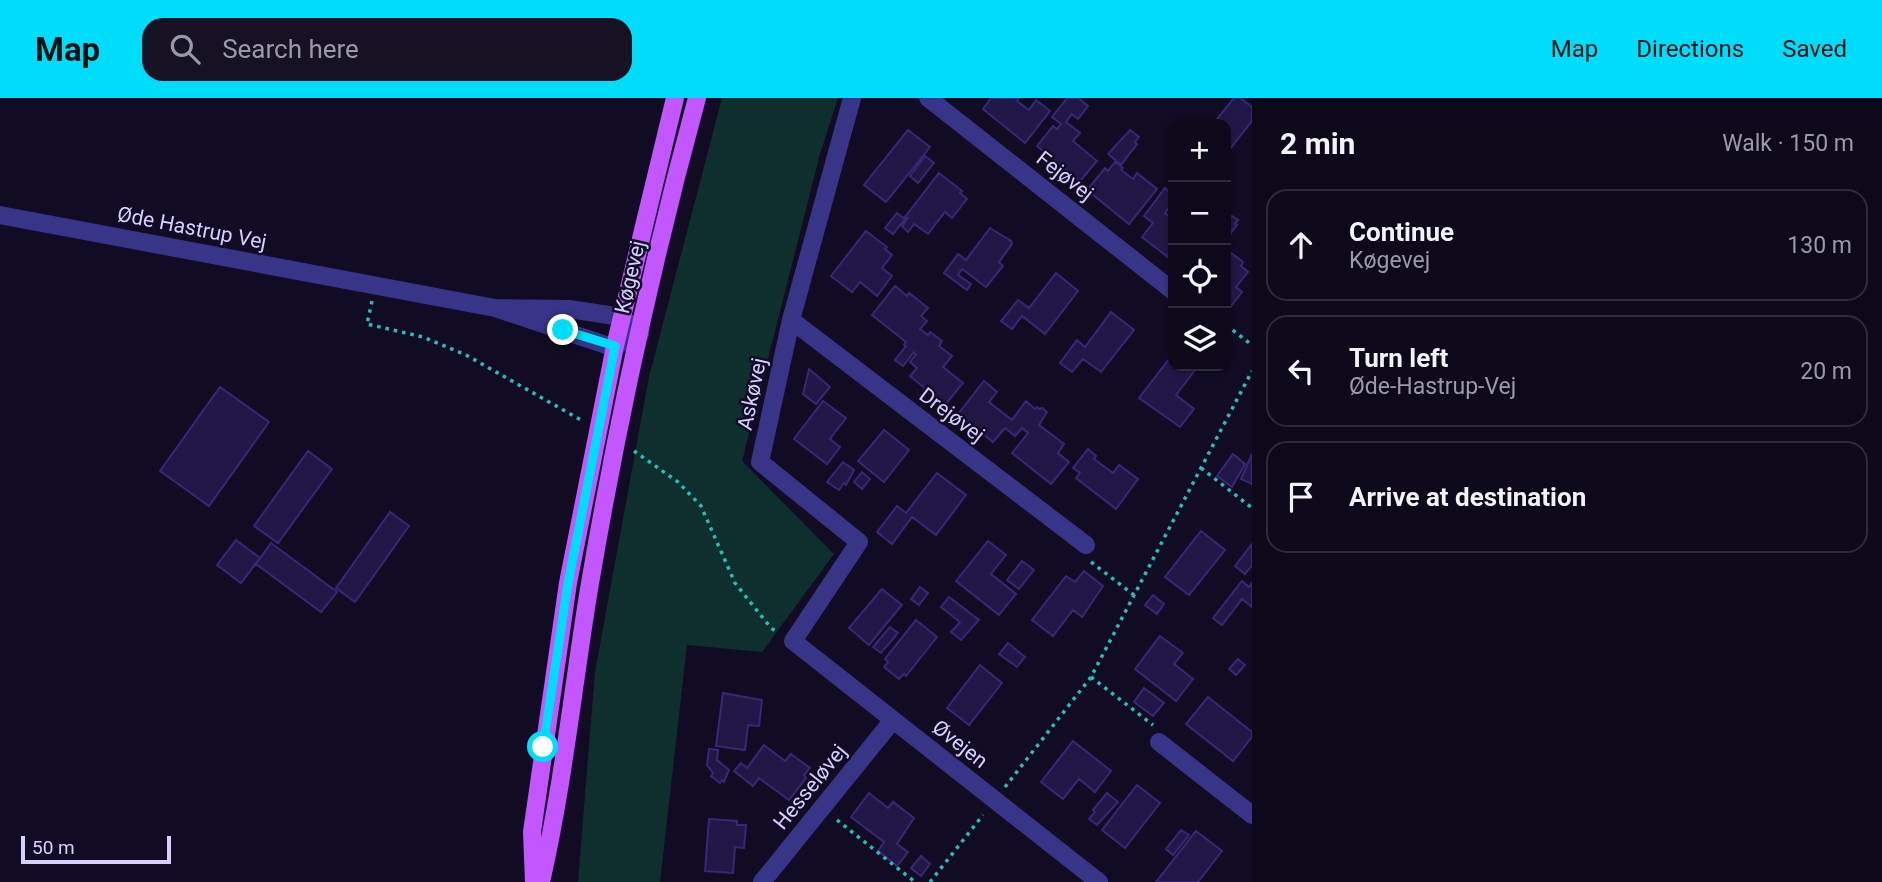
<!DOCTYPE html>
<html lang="en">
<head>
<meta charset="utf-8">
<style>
	body { margin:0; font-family:Roboto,sans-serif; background:#161224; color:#f1f3f6 }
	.controls { position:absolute; right:21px; top:21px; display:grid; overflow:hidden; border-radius:14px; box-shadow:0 2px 5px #0004 }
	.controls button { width:63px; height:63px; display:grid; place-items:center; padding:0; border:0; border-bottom:2px solid #2d2a3a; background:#0d091b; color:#f1f3f6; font:35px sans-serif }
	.scale { position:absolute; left:21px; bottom:18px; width:150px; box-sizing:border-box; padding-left:7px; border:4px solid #d6cfff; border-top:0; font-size:19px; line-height:24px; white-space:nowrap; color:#d6cfff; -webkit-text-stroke:5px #110c24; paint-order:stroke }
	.stop { position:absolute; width:21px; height:21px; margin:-16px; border:5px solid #00ddfa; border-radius:50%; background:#fff }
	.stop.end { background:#00ddfa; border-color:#fff; box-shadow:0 2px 7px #0008 }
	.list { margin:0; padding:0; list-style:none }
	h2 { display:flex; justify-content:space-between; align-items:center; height:91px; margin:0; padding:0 28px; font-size:30px }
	h2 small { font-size:23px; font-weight:400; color:#9a9aa3 }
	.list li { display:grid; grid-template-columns:46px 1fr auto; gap:21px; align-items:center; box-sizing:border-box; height:112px; margin:0 14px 14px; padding:0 14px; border:2px solid #2d2a3a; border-radius:21px }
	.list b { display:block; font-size:26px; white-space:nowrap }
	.list p { margin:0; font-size:23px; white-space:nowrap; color:#9a9aa3 }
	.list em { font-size:23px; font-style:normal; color:#9a9aa3 }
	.icon { flex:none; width:38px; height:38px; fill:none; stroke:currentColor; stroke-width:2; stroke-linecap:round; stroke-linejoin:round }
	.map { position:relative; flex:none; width:1252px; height:784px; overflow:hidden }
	header { display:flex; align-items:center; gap:42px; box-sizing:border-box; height:98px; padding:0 35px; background:#00ddfa; color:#111 }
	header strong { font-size:33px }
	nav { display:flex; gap:38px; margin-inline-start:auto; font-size:24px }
	.search { width:490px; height:63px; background:#161224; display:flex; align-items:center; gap:18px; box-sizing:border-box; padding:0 24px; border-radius:21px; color:#9a9aa3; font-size:26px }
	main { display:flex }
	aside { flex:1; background:#0d091b }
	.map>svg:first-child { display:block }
	.green { fill:#0f2f2e }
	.building { fill:#211747; stroke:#382774; stroke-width:2 }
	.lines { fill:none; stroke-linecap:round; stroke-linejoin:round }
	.path { stroke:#25bdb7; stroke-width:3.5; stroke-dasharray:3.5 5; stroke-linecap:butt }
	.minor { stroke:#383487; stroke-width:18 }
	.major { stroke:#c356ff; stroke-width:18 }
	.route { stroke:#00ddfa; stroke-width:9 }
	.labels { text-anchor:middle; stroke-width:5; stroke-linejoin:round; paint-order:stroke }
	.street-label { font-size:21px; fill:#d6cfff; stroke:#110c24 }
</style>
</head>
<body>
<header>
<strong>Map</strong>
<div class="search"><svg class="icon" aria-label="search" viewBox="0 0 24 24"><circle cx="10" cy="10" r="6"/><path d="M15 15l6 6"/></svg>Search here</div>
<nav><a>Map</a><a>Directions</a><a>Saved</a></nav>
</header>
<main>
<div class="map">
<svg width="1252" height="784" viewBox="0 0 1252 784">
	<rect width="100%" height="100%" fill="#110c24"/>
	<path class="green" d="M722 0H838L820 56 742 363 834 456 762 554 687 547 660 784H578L595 574 649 279Z"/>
	<path class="building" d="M991 0H1019L1017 3 1029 12 1036 2 1050 13 1025 45 983 11Z
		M1067 0H1078L1088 8 1078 21 1072 16 1066 24 1080 35 1073 43 1097 63 1080 83 1037 48 1053 28 1057 31 1061 26 1052 19Z
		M1234 0H1240L1252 9V23L1226 56V26H1213Z
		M908 32 930 49 886 104 864 87Z
		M1130 32 1139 39 1135 44 1137 46 1121 67 1108 56Z
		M925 58 934 65 918 85 910 78Z
		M1115 64 1123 70 1121 72 1133 81 1137 75 1157 91 1129 126 1087 92 1105 70 1108 73Z
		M939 75 962 93 960 95 967 101 952 120 945 114 928 136 914 126 908 134 902 128 908 120 905 119Z
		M1165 90 1173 97V104L1165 115 1173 122V163L1142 139 1153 125 1144 118Z
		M897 115 905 121 893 136 885 130Z
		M1232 118 1238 122 1235 126 1237 127 1226 141V121Z
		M990 130 1011 143 1012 146 999 164 1003 168 986 189 962 171 958 177 971 186 967 192 944 175 958 156 966 162Z
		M866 133 887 149 885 151 892 157 882 170 892 178 877 198 860 184 852 194 831 178Z
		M1226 151 1243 164 1241 168 1248 174 1236 189 1242 194 1231 208 1226 204Z
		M1056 175 1078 193 1045 236 1022 218 1012 231 1001 223 1018 202 1029 210Z
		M895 188 907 198 909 195 928 210 921 218 927 223 920 231 928 237 930 234 942 243 939 248 952 258 943 269 963 285 945 307 910 278 917 270 910 264 916 256 914 254 903 268 895 262 906 248 904 247 906 244 872 217Z
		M1111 214 1134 232 1101 274 1083 261 1072 274 1060 265 1077 242 1085 249Z
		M1173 256V268H1192L1196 271 1176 297 1194 311 1180 329 1139 300Z
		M809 271 830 289 816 306 803 296Z
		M984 283 997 294 989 304 1012 322 1026 303 1035 311 1037 309 1040 311 1042 310 1047 314 1039 327 1064 346 1058 355 1069 364 1051 386 1012 355 1028 335 1022 330 1015 338 1005 330 993 344 958 316Z
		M220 289 269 324 209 408 160 373Z
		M823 303 846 320 830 341 840 349 827 366 794 341Z
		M884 332 909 352 884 384 858 363Z
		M1088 351 1096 358 1094 361 1113 375 1119 367 1138 381 1116 411 1076 380 1080 375 1073 370Z
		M308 353 332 371 278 445 254 428Z
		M1233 356 1245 366 1232 389 1217 378Z
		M1252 356V386L1241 381Z
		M843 364 854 372 846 387 844 385 839 392 827 384Z
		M862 374 870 381 862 391 854 384Z
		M937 375 966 397 936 437 912 419 892 446 877 434 897 408 906 415Z
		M390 414 409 428 355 504 336 490Z
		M1201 433 1225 452 1189 497 1165 479Z
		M236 442 260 460 241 485 217 467Z
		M988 443 1006 457 991 476 1016 496 999 517 956 483Z
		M271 445 337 494 321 514 256 466Z
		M1252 446V467L1245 476 1235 468Z
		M1022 463 1034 472 1019 491 1007 482Z
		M1084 473 1103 488 1082 519 1073 512 1053 538 1032 522 1066 478 1075 484Z
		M1242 483 1249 489 1252 485V509L1242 501 1222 527 1213 520Z
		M920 489 928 495 919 507 911 501Z
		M882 491 902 507 869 547 849 530Z
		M1153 497 1164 506 1157 516 1145 507Z
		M949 499 979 522 961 542 951 534 960 524 941 509Z
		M916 522 937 539 906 578 904 576 899 581 884 569 888 564 885 561Z
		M890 529 898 535 881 555 873 549Z
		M1160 538 1183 555 1174 566 1193 581 1176 603 1135 571Z
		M1008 545 1025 559 1017 569 999 556Z
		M1238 561 1245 567 1236 577 1229 571Z
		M980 567 1002 585 969 627 947 610Z
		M1144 590 1164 605 1153 618 1134 604Z
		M723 595 762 602 759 628 748 627 745 652 716 648Z
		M1208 599 1252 634V639L1233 663 1186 626Z
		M1073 643 1111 673 1095 694 1079 681 1063 701 1041 684Z
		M764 647 785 663 791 656 810 670 804 677 806 680 789 702 759 680 753 688 734 673 741 665 747 670Z
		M709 651 718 652 717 662 729 672 724 684 722 682 720 685 711 678 713 675 707 667Z
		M1137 687 1160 705 1125 750 1102 732Z
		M869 695 888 710 893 704 914 720 897 746 908 754 897 768 878 753 884 744 851 719Z
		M1107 695 1118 704 1097 727 1089 721 1095 714 1093 712Z
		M709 721 737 723V727H746L744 750 735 749 733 775 705 773Z
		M1181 732 1189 737 1173 757 1166 751Z
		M1196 733 1222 753 1198 784H1156Z
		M921 758 930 766 921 778 911 770Z"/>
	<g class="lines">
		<path class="path" d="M372 203 367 226 423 239 466 257 581 322
			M1226 227 1252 247
			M634 353 678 384 701 408 735 485 771 530 777 534
			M1201 370 1252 410
			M1091 464 1134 497
			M1091 579 1153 627
			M1005 689 1091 579 1252 273
			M837 722 915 784
			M930 784 983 717"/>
		<path class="minor" d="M852 0 791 222 760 364 859 444 793 543 1099 784
			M928 0 1173 193
			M0 117 495 210 606 247 615 248 640 236 622 219 569 211 495 210
			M791 222 1086 447
			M1159 644 1252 717
			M762 784 893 622"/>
		<path class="major" d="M534 784 532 734 568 485 615 248 675 0
			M541 784C563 688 573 589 589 491 617 326 653 161 697 0"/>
	</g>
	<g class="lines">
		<path class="route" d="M543 649 568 485 615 248 563 232"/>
	</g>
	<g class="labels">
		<g class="street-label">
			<text transform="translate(1065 78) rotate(38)" y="7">Fejøvej</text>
			<text transform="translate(192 130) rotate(11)" y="7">Øde Hastrup Vej</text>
			<text transform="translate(630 179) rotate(-77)" y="7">Køgevej</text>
			<text transform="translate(752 296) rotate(-78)" y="7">Askøvej</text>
			<text transform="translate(952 317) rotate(37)" y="7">Drejøvej</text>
			<text transform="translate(960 646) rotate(38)" y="7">Øvejen</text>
			<text transform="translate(810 689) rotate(-51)" y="7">Hesseløvej</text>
		</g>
	</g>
</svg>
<div class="controls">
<button>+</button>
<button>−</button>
<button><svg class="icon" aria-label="locate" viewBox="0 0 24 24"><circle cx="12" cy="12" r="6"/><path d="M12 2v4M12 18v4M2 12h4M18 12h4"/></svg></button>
<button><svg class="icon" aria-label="layers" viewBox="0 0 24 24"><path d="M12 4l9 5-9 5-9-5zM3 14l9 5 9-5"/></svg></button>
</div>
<div class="scale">50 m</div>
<div class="stop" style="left:543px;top:649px"></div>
<div class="stop end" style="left:563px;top:232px"></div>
</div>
<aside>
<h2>2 min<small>Walk · 150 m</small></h2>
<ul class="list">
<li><svg class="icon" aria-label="ahead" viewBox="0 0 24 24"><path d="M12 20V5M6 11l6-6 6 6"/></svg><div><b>Continue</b><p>Køgevej</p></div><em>130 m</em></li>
<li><svg class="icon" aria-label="left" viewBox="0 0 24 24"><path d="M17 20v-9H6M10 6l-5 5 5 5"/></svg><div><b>Turn left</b><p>Øde-Hastrup-Vej</p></div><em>20 m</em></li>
<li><svg class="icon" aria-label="arrive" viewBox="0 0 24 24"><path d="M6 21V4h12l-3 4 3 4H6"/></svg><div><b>Arrive at destination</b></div></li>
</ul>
</aside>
</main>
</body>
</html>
